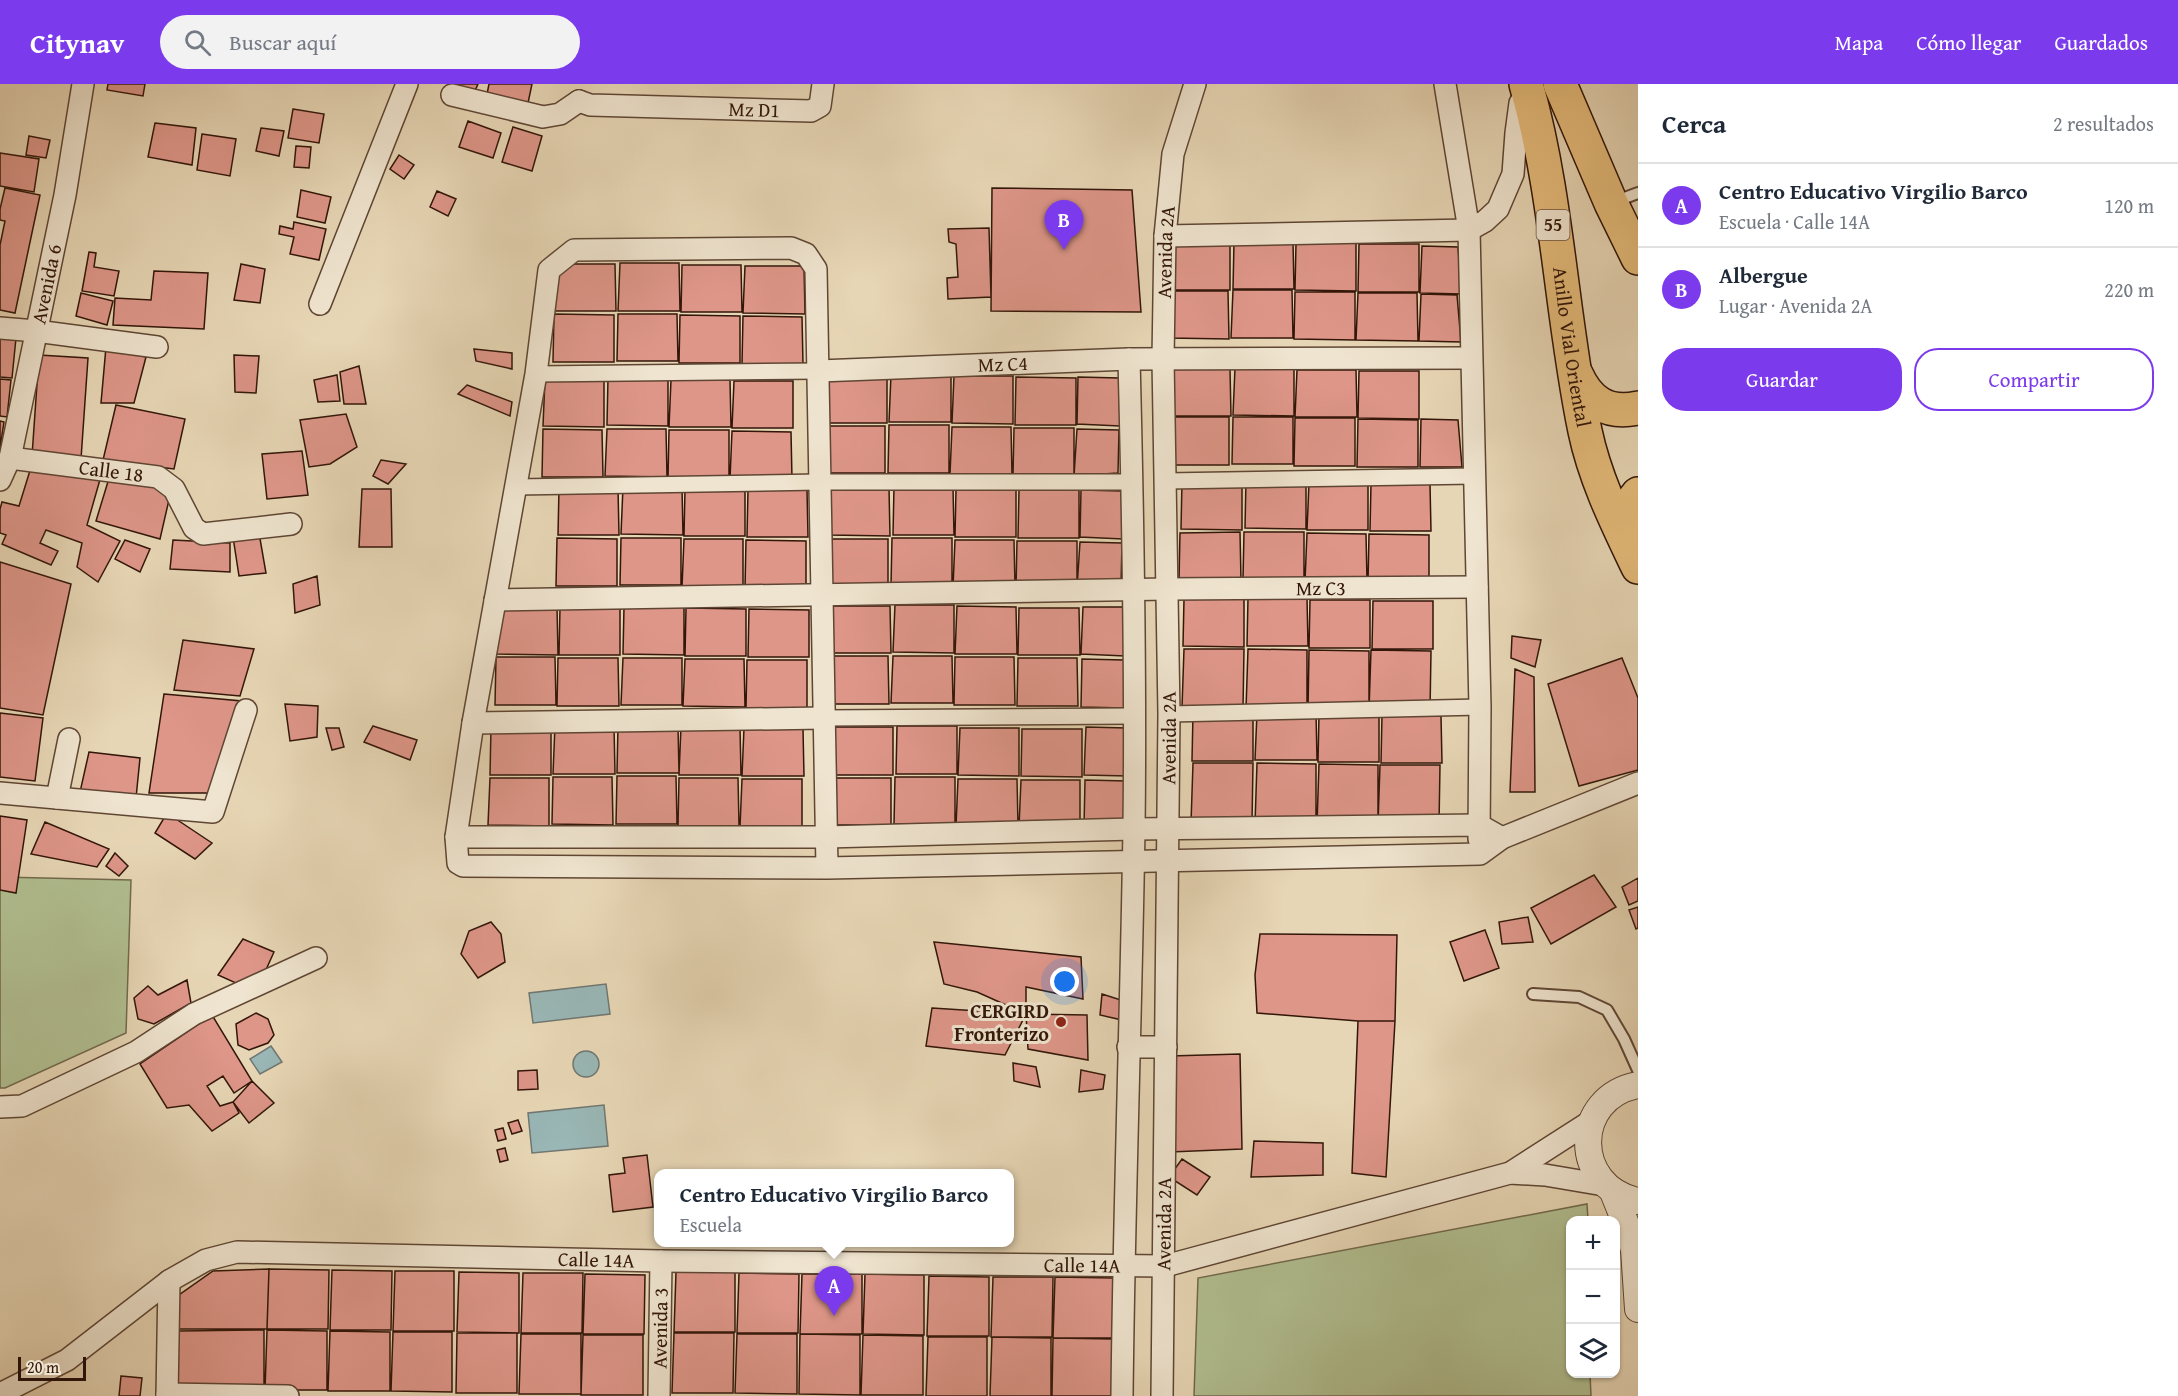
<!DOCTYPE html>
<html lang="es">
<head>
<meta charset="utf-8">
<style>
	body { margin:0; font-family:"Gentium Book Plus",serif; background:#f2f2f3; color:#1f2937 }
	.controls { position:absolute; right:18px; bottom:18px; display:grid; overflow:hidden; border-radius:12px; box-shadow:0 2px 4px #0004 }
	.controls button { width:54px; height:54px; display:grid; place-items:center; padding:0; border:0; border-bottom:2px solid #e0e1e3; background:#fff; color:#1f2937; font:30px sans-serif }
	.scale { position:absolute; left:18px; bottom:15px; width:68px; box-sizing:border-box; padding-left:6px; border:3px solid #321609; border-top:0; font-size:16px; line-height:21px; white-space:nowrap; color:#321609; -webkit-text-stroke:4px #efe4cf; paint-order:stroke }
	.you { position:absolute; left:1065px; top:898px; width:21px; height:21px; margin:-15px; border:4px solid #fff; border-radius:50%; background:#1a73e8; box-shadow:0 0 0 9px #1a73e833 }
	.badge { display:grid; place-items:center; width:39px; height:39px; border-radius:50%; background:#7c3aed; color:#fff; font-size:20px; font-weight:700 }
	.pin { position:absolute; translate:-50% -50px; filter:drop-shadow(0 2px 3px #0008) }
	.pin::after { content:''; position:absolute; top:32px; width:21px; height:18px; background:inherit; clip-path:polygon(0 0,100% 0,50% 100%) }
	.popup { position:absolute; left:654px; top:1085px; width:360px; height:78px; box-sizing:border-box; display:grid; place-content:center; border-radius:12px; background:#fff; filter:drop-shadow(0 2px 4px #0005); font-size:20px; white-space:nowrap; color:#747a83 }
	.popup b { font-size:22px; color:#1f2937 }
	.popup::after { content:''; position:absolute; left:50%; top:100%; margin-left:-12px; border:12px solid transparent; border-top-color:#fff }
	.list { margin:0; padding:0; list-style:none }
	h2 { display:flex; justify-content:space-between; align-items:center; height:78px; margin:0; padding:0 24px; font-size:26px }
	h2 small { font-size:20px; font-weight:400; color:#747a83 }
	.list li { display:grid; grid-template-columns:39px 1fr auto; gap:18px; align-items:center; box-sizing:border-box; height:84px; padding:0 24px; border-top:2px solid #e0e1e3 }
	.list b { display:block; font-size:22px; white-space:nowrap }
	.list p { margin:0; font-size:20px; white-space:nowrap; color:#747a83 }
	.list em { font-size:20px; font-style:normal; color:#747a83 }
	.actions { display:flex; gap:12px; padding:18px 24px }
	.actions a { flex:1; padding:14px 0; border:2px solid #7c3aed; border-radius:24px; text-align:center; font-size:21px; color:#7c3aed }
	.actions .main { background:#7c3aed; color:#fff }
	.icon { flex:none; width:33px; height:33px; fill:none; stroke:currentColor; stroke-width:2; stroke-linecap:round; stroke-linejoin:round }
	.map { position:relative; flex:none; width:1638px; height:1312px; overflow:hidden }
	header { display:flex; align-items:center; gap:36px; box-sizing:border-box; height:84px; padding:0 30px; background:#7c3aed; color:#fff }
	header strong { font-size:28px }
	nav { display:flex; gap:33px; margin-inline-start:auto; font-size:21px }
	.search { width:420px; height:54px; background:#f2f2f3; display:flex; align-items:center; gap:15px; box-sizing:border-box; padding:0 21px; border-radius:33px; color:#747a83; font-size:22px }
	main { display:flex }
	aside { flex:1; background:#fff }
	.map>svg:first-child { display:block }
	.green { fill:#b1bf91; stroke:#726a4d; stroke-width:1.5 }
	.water { fill:#99b7b6; stroke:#707771; stroke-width:1.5 }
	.building { fill:#de9689; stroke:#321609; stroke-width:1.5 }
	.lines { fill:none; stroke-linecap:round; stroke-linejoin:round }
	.service-casing { stroke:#5f4634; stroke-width:14 }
	.pedestrian-casing { stroke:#5f4634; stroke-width:18 }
	.minor-casing { stroke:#5f4634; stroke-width:24 }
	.tertiary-casing { stroke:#5f4634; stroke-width:28 }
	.trunk-casing { stroke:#321609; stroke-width:36 }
	.service { stroke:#efe4cf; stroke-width:10 }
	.pedestrian { stroke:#efe4cf; stroke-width:15 }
	.minor { stroke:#efe4cf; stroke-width:21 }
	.tertiary { stroke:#efe4cf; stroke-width:26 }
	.trunk { stroke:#e4bb7a; stroke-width:33 }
	.poi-dot { fill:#8f2418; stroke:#efe4cf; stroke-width:2 }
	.labels { text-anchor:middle; stroke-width:6; stroke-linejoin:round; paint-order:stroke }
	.shield { fill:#efe4cf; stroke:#6b5444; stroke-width:1.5 }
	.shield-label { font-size:18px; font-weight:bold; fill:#321609 }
	.street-label { font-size:20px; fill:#321609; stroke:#efe4cf }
	.poi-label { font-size:20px; font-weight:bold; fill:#321609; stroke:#efe4cf; text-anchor:end }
</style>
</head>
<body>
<header>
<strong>Citynav</strong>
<div class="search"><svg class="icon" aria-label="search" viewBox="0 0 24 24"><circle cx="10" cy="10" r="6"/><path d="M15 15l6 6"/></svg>Buscar aquí</div>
<nav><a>Mapa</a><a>Cómo llegar</a><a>Guardados</a></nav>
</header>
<main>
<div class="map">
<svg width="1638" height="1312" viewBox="0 0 1638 1312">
	<rect width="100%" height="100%" fill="#e7d6b5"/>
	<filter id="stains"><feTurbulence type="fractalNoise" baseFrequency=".00333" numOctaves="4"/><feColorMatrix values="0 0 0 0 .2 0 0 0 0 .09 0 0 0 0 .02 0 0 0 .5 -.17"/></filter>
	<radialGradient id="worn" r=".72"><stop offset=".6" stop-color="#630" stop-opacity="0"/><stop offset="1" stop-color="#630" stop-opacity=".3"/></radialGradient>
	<path class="green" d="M0 793 131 796 126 949 5 1004H0Z
		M1587 1120 1588 1136H1570V1290H1590L1591 1312H1194L1198 1194Z"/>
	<path class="water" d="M606 900 610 930 533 939 529 909Z
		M271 962 282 978 260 990 250 975Z
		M573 980a13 13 0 1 1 26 0a13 13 0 1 1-26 0Z
		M604 1021 608 1062 532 1069 528 1029Z"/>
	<path class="building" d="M108 0H145L143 12 107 6Z
		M451 0H478L474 9 450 1Z
		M489 0H532L528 19 487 10Z
		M293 25 324 30 319 59 288 54Z
		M468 37 501 49 493 74 459 63Z
		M155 39 196 44 192 81 148 73Z
		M513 43 542 52 532 87 502 78Z
		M261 44 284 47 279 72 256 67Z
		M202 50 236 55 230 92 197 86Z
		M29 52 50 56 46 74 26 71Z
		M296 62 311 63 309 84 294 83Z
		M0 69 39 75 34 108 0 102Z
		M399 71 414 81 404 95 390 85Z
		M5 104 40 111 15 229 0 226V161L5 137 0 136V125Z
		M992 104 1132 106 1141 228 991 227Z
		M301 106 331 113 325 139 297 133Z
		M437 107 456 115 448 132 430 123Z
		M294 138 326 145 319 176 290 170 294 153 279 150 280 142 293 145Z
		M989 144 991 213 948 215 947 194 958 193 956 160 949 158 948 145Z
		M1170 158H1230V206H1169Z
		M1234 158H1293L1294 205H1233Z
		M1296 159H1356V207L1295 206Z
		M1359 160H1419V208H1358Z
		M1422 162 1458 163 1462 210 1420 209Z
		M89 168 96 169 94 183 119 187 114 212 82 207Z
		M620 179H679L680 227H618Z
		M241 180 265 185 260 219 234 216Z
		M556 180H615L616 227H555Z
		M682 181H741L742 228H681Z
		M745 182H804L805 230 743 229Z
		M154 187 208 189 204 245 113 241 115 214 151 216Z
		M1233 206H1292L1293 254H1231Z
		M1169 207H1228L1229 255 1168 254Z
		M1295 208H1355V256L1294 255Z
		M81 209 113 217 107 241 76 232Z
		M1358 209H1417L1418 257 1356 256Z
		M1421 210 1457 211 1461 258 1419 257Z
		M554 230 614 231V278H553Z
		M618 230H677L678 277H617Z
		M680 231 740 232V279H679Z
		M743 232 802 233 803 280H742Z
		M0 253 16 254 12 294 0 293Z
		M106 263 146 273 134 319H101Z
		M474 265 512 269V285L476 277Z
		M39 271 88 274 81 375 32 372Z
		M234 271 259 272 256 309 235 308Z
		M359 282 366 320H344L340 288Z
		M1235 284H1294V332L1233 331Z
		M1171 285H1230L1231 332H1170Z
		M1297 286H1356L1357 333H1295Z
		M1359 287H1419V335L1358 334Z
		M951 290V338H889L891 291Z
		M337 291 340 317 318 318 314 296Z
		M827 291H887V339H826Z
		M954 292H1013V340L952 339Z
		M1016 293 1076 294V341H1015Z
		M1078 293 1119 294 1120 342 1077 340Z
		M608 294H668V342L607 341Z
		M0 295 11 296 7 333 0 332Z
		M545 295H604V343L543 342Z
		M671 296H730L731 343H669Z
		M734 297H793V344H732Z
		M467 301 512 318 510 332 458 310Z
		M116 321 185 335 174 385 103 376Z
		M346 330 357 363 330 380 309 383 300 336Z
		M1170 333H1229V381H1168Z
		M1233 333H1293V380H1232Z
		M1295 334H1355V382H1294Z
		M1358 335 1418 336V383H1357Z
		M1421 335 1458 336 1462 383H1420Z
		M0 337 4 338 0 364Z
		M889 341H949V389H888Z
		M825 342H885V389H824Z
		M952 343H1011L1012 391 950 390Z
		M1014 344H1074V392L1013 391Z
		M543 345 602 346 603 393H542Z
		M607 345H666L667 393 605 392Z
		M1077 345 1119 346 1118 389 1074 392Z
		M669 346H729V394H668Z
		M732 347 791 348 792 395H730Z
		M302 367 308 411 267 415 262 370Z
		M381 376 406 380 388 400 373 392Z
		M32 380 101 392 87 441 120 457 98 498 77 483 82 459 46 446 40 459 58 467 51 481 2 460 6 451 0 449V425L2 418 19 422Z
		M110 391 171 407 160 455 96 437Z
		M1246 397H1306V445L1245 444Z
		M1182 398H1242V446L1181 445Z
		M1309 399H1368V446H1307Z
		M1371 400H1430L1431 447H1370Z
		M623 403H682L683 451 621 450Z
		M894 403H953L954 451H893Z
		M559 404H618L619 451H558Z
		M830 404H889L890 452 829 451Z
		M362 405H391L392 463H359Z
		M685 405H745V452H684Z
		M956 405H1016V453H955Z
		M748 406H807L808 453H747Z
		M1019 406H1079V454H1018Z
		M1081 406 1122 407 1123 455 1080 453Z
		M1240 448 1241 496H1179L1180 449Z
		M1244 448H1304V496L1243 495Z
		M259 449 266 489 239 492 233 453Z
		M1307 449 1366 450 1367 497H1305Z
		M1369 450 1429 451V498H1368Z
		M557 454 617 455V502H556Z
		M621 454H681V501H620Z
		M892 454H952V502L891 501Z
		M684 455H743V503H682Z
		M828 455H888V503L827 502Z
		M125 456 150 465 140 488 115 475Z
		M173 456 230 459V488L170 485Z
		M746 456 806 457V504H745Z
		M955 456H1014L1015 503H953Z
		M1017 457H1077V504H1016Z
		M1080 458 1122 459 1121 502 1077 504Z
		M0 478 71 500 43 631 0 624Z
		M317 492 320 521 295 529 293 500Z
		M1248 514H1307L1308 562H1247Z
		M1184 515H1244V563L1183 562Z
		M1310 516H1370V564H1309Z
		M1373 517H1433V565H1372Z
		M895 521H954V569L893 568Z
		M831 522H890L891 569H830Z
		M957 522 1016 523 1017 570H955Z
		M498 523H557L558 571 496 570Z
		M624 523H684V571L623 570Z
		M1083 523H1124L1125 572 1081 570Z
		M560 524H620V571H559Z
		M686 524 746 525V572H685Z
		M1019 524H1079L1080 571H1018Z
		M749 525 809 526V573H748Z
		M1512 552 1541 556 1535 583 1511 574Z
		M183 556 254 565 240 612 174 606Z
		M1184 565H1244L1243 625 1182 624Z
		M1248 565 1307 566V626L1246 625Z
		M1309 566 1369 567V627L1308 626Z
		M1371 566 1431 567 1430 627 1369 626Z
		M829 572H888L889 620H828Z
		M893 572H952L953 619H891Z
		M496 573H555L556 621H495Z
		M955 573H1014L1015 621H954Z
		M558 574H618L619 622H557Z
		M623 574H682V621H621Z
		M1018 574H1077L1078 622H1017Z
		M1622 574 1638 614V686L1579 702 1548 600Z
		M685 575H744L745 623 683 622Z
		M1082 575 1124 576V624L1081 623Z
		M747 576H807V624H746Z
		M1515 585 1534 593 1535 708H1510Z
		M164 610 242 617 214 709H149Z
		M285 620 318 622 317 653 290 657Z
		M0 629 43 634 35 697 0 693Z
		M1193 629 1253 630V677H1192Z
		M1257 629H1316L1317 676H1255Z
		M1319 630H1379V678H1318Z
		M1382 631 1441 632 1442 679H1381Z
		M373 642 417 656 410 676 364 658Z
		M555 642 614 643 615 690H553Z
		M618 642H678L679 689H617Z
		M897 642H957V690H896Z
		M491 643 551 644V691H490Z
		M681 643 740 644 741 691H679Z
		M833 643H893V691H832Z
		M1086 643 1127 644 1128 692 1084 691Z
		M326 644H339L344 663 332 666Z
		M744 644 803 645 804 692H742Z
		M960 644H1019V692L958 691Z
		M1022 645H1082V693L1021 692Z
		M89 668 140 674 136 714 80 708Z
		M1193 679H1253L1252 739H1191Z
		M1257 679 1316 680V740H1255Z
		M1319 680 1378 681V741L1317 740Z
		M1380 681H1440L1439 741 1378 740Z
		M617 692H676L677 740H616Z
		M553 693H612L613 741 552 740Z
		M895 693H955V740H894Z
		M490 694H549V742L488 741Z
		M679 694H738L739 742H678Z
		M831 694H891V741H830Z
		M742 695H802V743H740Z
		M958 695H1017L1018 742H956Z
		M1021 696H1080V743H1019Z
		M1085 696 1127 697V745L1084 743Z
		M167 729 212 759 195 775 155 749Z
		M0 732 27 736 16 809 0 806Z
		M45 738 109 765 97 783 31 770Z
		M115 769 128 782 119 792 106 782Z
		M1594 791 1616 823 1551 860 1531 824Z
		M1638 794V817L1629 821 1622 803Z
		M1638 823V844L1636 845 1629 826Z
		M1528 833 1533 858 1502 860 1499 838Z
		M491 838 501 850 505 878 478 894 461 870 469 847Z
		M1485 846 1499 884 1464 897 1450 858Z
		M1260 850 1397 851 1395 937H1358L1257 929 1255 891Z
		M243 855 274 868 256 908 218 891Z
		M934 858 1081 873 1083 915 1026 903V930L977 908 944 900Z
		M187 896 191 919 154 940 138 935 134 914 148 902 158 911Z
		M1102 910 1124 917 1122 936 1100 931Z
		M932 924 1026 930 1005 971 926 962Z
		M256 929 268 935 274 951 268 959 249 966 238 961 236 940Z
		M1026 930 1087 931 1088 976 1028 965Z
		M212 931 252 997 234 1009 223 992 207 1002 220 1022 233 1018 239 1029 212 1047 189 1021 167 1024 140 980Z
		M1358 937H1395L1386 1093 1352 1089Z
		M1240 970 1242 1065 1170 1068V972Z
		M1013 979 1036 983 1040 1003 1014 997Z
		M537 986 538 1005 518 1006V987Z
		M1081 986 1105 991 1103 1005 1079 1008Z
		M252 997 274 1019 249 1039 233 1018Z
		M518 1036 522 1047 512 1050 508 1039Z
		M503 1044 506 1055 498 1057 495 1046Z
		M1254 1057 1323 1059V1091L1251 1093Z
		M505 1064 508 1076 500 1078 497 1066Z
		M647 1071 653 1123 613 1128 609 1091 625 1089 623 1074Z
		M1182 1075 1210 1093 1197 1111 1169 1093Z
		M269 1185 267 1245H177L179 1211 213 1187Z
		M269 1185 329 1186 328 1245H267Z
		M332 1186 392 1187 391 1246H330Z
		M395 1187H454V1247H393Z
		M459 1188 519 1189V1249L457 1248Z
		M676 1188H735V1248H674Z
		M523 1189H583L582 1249H521Z
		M739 1189 799 1190 798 1249H737Z
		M585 1190 645 1191 644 1250H583Z
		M802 1190H862V1250H800Z
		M865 1190 924 1191V1251L863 1250Z
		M929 1192 989 1193V1252H927Z
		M993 1193H1053L1052 1253H991Z
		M1055 1193 1115 1194V1254H1053Z
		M264 1246V1306L176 1305 178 1247Z
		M267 1246 327 1247V1306H265Z
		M330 1247 390 1248V1307H328Z
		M393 1248H452V1308L391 1307Z
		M457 1249H517V1309H456Z
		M674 1249H734L733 1309H672Z
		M521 1250H581V1310H519Z
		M737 1250H797V1310L735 1309Z
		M800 1250 860 1251V1311L799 1310Z
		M583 1251H643V1311H581Z
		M863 1251 923 1252V1311H861Z
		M928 1253H987V1312H926Z
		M992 1253 1051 1254V1312H990Z
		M1053 1254 1113 1255V1312H1052Z
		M121 1292 142 1294 140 1312H119Z"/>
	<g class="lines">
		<defs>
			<path id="service" d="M1614 118 1638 109
				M1533 910 1579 913 1607 926 1624 955 1638 986"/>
			<path id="pedestrian" d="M536 290 819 287
				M1166 397 1474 392
				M516 403 819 398H1132
				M1169 630 1480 623
				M824 634 1133 632"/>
			<g id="minor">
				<path d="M1445 0 1469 146 1480 623 1479 755"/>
				<path d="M452 11 543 33 560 30 579 17"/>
				<path id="s1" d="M579 17 590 21 811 27 820 22 823 0"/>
				<path d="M1165 152 1469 146 1485 137 1498 125 1513 90 1516 49 1520 19 1527 9"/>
				<path d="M320 220 407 0"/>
				<path d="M0 244 36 247 157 263"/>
				<path id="s2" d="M819 287 1129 275 1471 274"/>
				<path id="s3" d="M10 374 158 393 174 405 194 444 203 450 291 440"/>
				<path id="s4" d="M0 396 10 374 65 111 83 0"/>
				<path id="s5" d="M495 516 1167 505 1477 503"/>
				<path d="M473 639 824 634"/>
				<path d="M0 709 213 728 246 626"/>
				<path d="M57 714 69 655"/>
				<path d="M456 753H826L1134 745 1479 741 1502 754"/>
				<path d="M827 784 816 185 806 170 791 164 574 166 549 186 536 290 473 639 456 753 458 779 463 782 827 784 1480 770 1502 754 1638 699"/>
				<path d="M1128 963H1166"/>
				<path d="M0 1023 22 1022 136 968 194 930 316 874"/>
				<path d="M1510 1089 1545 1091 1604 1101"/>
				<path id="s6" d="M0 1310 67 1276 169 1197 206 1176 237 1168 661 1177 1165 1182 1510 1089 1591 1037"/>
				<path d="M167 1310 288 1312"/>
				<path d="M167 1312 169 1197"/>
				<path id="s7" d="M659 1312 661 1177"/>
				<path d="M1122 1312C1124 1123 1131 934 1134 744 1136 588 1133 432 1129 275"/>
				<path id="s8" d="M1162 1312 1169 630 1163 275 1165 152 1173 70 1195 0"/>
			</g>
			<path id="tertiary" d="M1638 1001C1572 1013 1571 1103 1638 1117
				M1613 1108 1628 1145 1634 1166 1638 1225"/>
			<g id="trunk">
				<path id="s9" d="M1526 0C1558 113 1561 232 1585 347 1595 395 1617 439 1638 483"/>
				<path d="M1560 0 1611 119 1638 174"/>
				<path d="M1576 290C1588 317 1607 331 1638 324"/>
				<path d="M1627 458C1623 440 1626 424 1638 410"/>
			</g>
		</defs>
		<use href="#service" class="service-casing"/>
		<use href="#pedestrian" class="pedestrian-casing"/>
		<use href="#minor" class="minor-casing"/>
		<use href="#tertiary" class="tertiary-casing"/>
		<use href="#trunk" class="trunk-casing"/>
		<use href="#service" class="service"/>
		<use href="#pedestrian" class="pedestrian"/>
		<use href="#minor" class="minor"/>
		<use href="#tertiary" class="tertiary"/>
		<use href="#trunk" class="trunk"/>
	</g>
	<circle class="poi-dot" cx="1061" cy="938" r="6"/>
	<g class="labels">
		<rect class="shield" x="1536.5" y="126" width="33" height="30" rx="4.5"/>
		<g class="shield-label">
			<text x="1553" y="147">55</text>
		</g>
		<g class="street-label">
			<text dy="7" stroke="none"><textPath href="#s1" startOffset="176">Mz D1</textPath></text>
			<text dy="7" stroke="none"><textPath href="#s8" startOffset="1144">Avenida 2A</textPath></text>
			<text dy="7" stroke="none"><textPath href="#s4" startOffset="202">Avenida 6</textPath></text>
			<text dy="7" stroke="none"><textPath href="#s9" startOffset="267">Anillo Vial Oriental</textPath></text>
			<text dy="7" stroke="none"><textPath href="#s2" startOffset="184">Mz C4</textPath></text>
			<text dy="7" stroke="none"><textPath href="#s3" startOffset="102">Calle 18</textPath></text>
			<text dy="7" stroke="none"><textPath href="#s5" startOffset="826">Mz C3</textPath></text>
			<text dy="7" stroke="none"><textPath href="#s8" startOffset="658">Avenida 2A</textPath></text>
			<text dy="7" stroke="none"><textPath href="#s8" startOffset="172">Avenida 2A</textPath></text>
			<text dy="7" stroke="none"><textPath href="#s6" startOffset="638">Calle 14A</textPath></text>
			<text dy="7" stroke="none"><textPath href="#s6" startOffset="1124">Calle 14A</textPath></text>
			<text dy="7" stroke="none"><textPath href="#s7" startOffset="68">Avenida 3</textPath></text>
		</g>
		<g class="poi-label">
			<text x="1049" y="934">CERGIRD<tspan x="1049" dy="23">Fronterizo</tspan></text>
		</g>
	</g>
	<rect width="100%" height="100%" filter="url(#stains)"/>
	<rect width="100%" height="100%" fill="url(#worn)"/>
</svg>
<div class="controls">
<button>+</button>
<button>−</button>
<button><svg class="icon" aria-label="layers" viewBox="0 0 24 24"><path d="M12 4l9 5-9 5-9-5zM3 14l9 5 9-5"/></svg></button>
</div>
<div class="scale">20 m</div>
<div class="you"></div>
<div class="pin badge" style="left:834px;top:1232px">A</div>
<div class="popup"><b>Centro Educativo Virgilio Barco</b>Escuela</div>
<div class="pin badge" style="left:1064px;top:166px">B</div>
</div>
<aside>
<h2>Cerca<small>2 resultados</small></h2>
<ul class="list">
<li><span class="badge">A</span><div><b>Centro Educativo Virgilio Barco</b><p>Escuela · Calle 14A</p></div><em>120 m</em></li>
<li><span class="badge">B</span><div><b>Albergue</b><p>Lugar · Avenida 2A</p></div><em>220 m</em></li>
</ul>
<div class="actions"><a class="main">Guardar</a><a>Compartir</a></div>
</aside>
</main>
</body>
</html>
